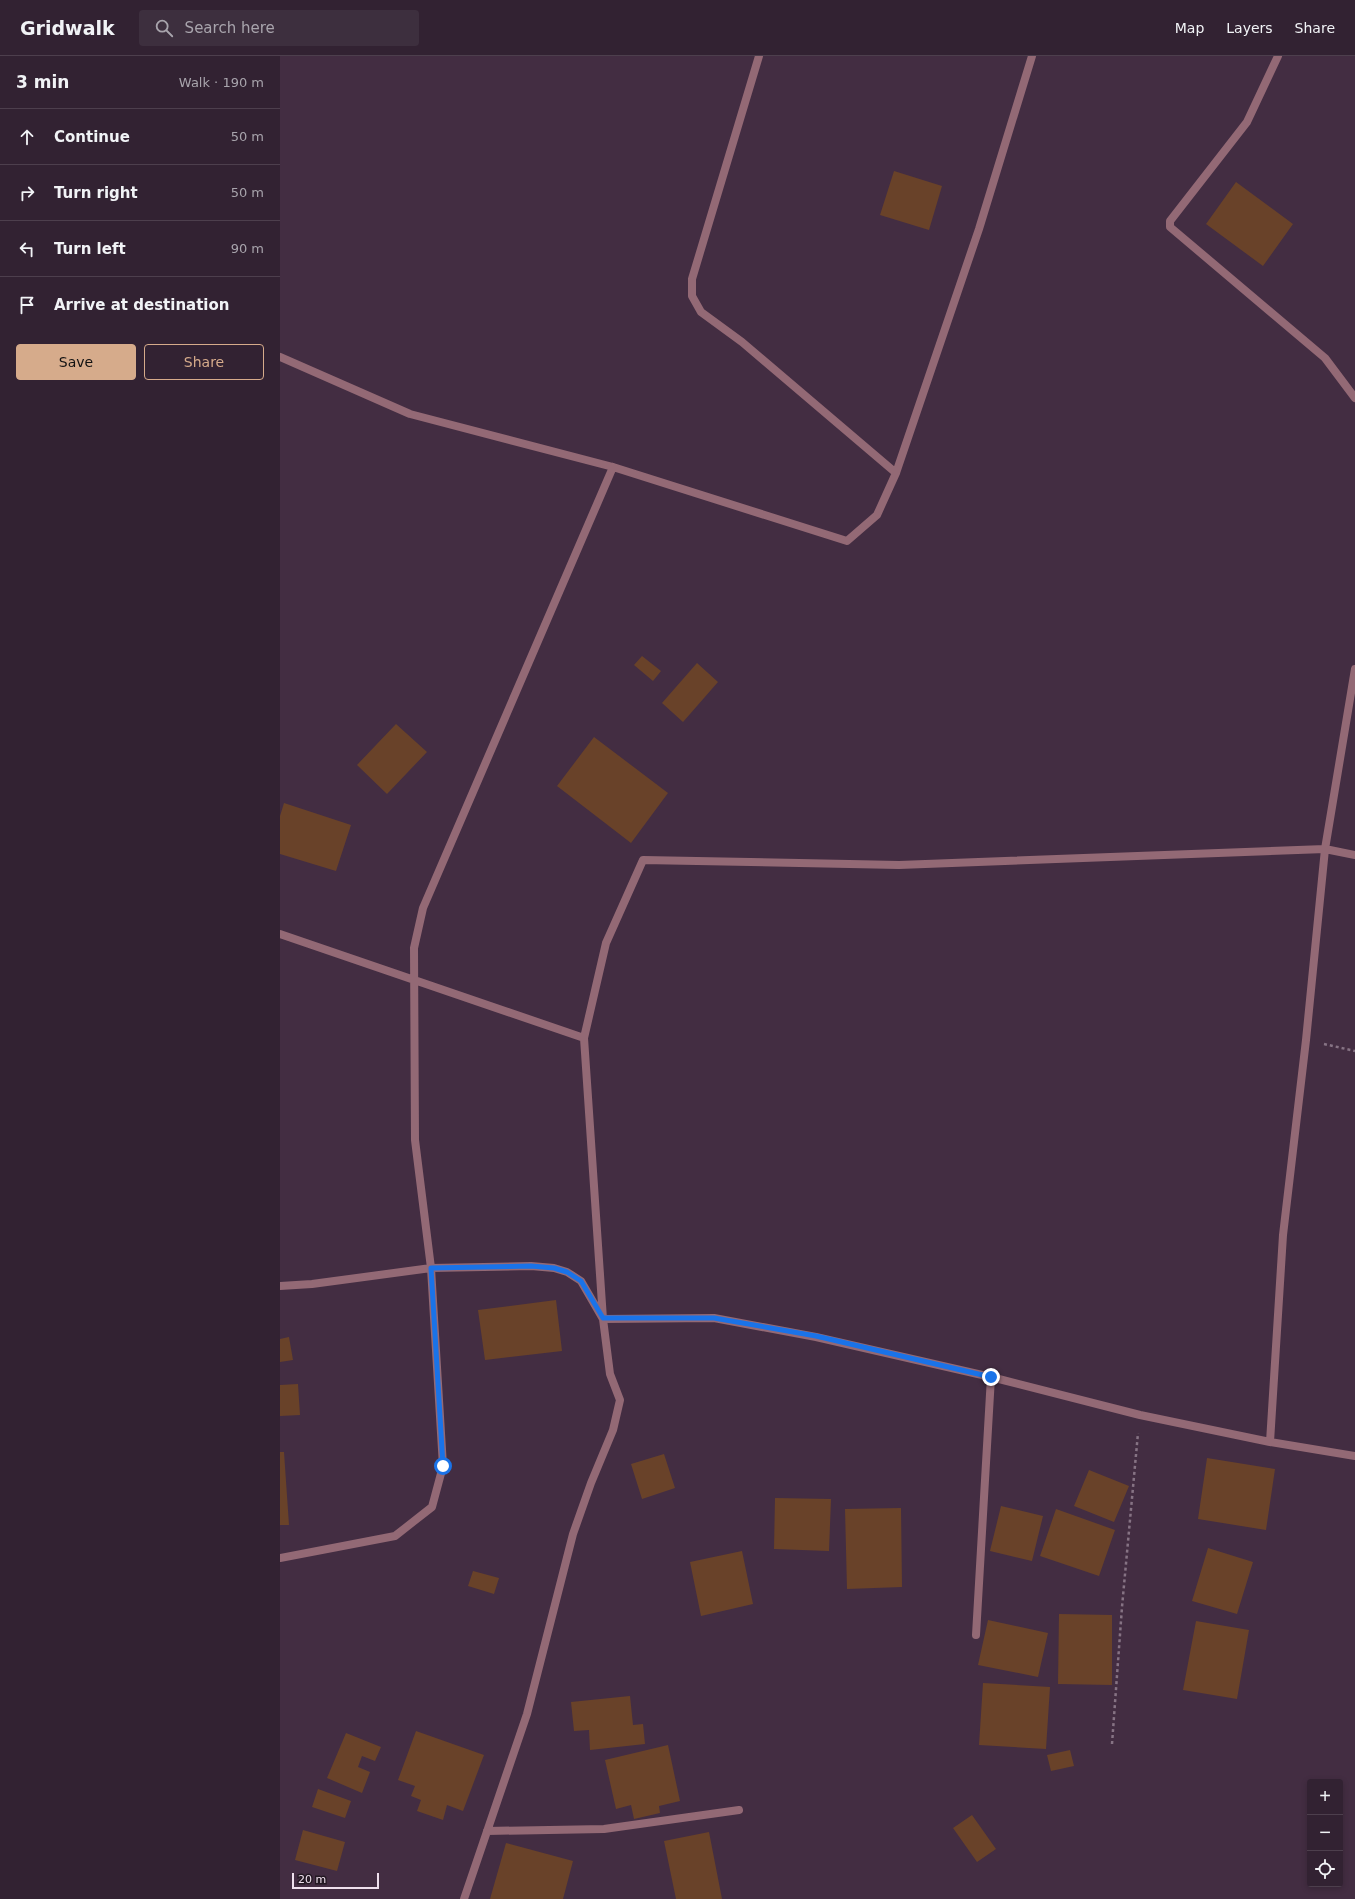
<!DOCTYPE html>
<html lang="en">
<head>
<meta charset="utf-8">
<style>
	body { margin:0; font-family:"DejaVu Sans",sans-serif; background:#3d2f3e; color:#f1f3f6 }
	.controls { position:absolute; right:12px; bottom:12px; display:grid; overflow:hidden; border-radius:4px; box-shadow:0 2px 6px #0003 }
	.controls button { width:36px; height:36px; display:grid; place-items:center; padding:0; border:0; border-bottom:1px solid #4d3f4d; background:#322232; color:#f1f3f6; font:20px sans-serif }
	.scale { position:absolute; left:12px; bottom:10px; width:87px; box-sizing:border-box; padding-left:4px; border:2px solid #efe0ed; border-top:0; font-size:11px; line-height:14px; white-space:nowrap; color:#efe0ed; -webkit-text-stroke:3px #241923; paint-order:stroke }
	.stop { position:absolute; width:12px; height:12px; margin:-9px; border:3px solid #1a73e8; border-radius:50%; background:#fff }
	.stop.end { background:#1a73e8; border-color:#fff; box-shadow:0 1px 4px #0008 }
	.list { margin:0; padding:0; list-style:none }
	h2 { display:flex; justify-content:space-between; align-items:center; height:52px; margin:0; padding:0 16px; font-size:17px }
	h2 small { font-size:13px; font-weight:400; color:#a8a4ac }
	.list li { display:grid; grid-template-columns:26px 1fr auto; gap:12px; align-items:center; box-sizing:border-box; height:56px; padding:0 16px; border-top:1px solid #4d3f4d }
	.list b { display:block; font-size:15px; white-space:nowrap }
	.list em { font-size:13px; font-style:normal; color:#a8a4ac }
	.actions { display:flex; gap:8px; padding:12px 16px }
	.actions a { flex:1; padding:9px 0; border:1px solid #d6ab8b; border-radius:4px; text-align:center; font-size:14px; color:#d6ab8b }
	.actions .main { background:#d6ab8b; color:#111 }
	.icon { flex:none; width:22px; height:22px; fill:none; stroke:currentColor; stroke-width:2; stroke-linecap:round; stroke-linejoin:round }
	.map { position:relative; flex:none; width:1075px; height:1843px; overflow:hidden }
	header { display:flex; align-items:center; gap:24px; box-sizing:border-box; height:56px; padding:0 20px; background:#322232; border-bottom:1px solid #4d3f4d }
	header strong { font-size:19px }
	nav { display:flex; gap:22px; margin-inline-start:auto; font-size:14px }
	.search { width:280px; height:36px; background:#3d2f3e; display:flex; align-items:center; gap:10px; box-sizing:border-box; padding:0 14px; border-radius:4px; color:#a8a4ac; font-size:15px }
	main { display:flex }
	aside { flex:1; background:#322232 }
	.map>svg:first-child { display:block }
	.building { fill:#694229 }
	.lines { fill:none; stroke-linecap:round; stroke-linejoin:round }
	.path { stroke:#867384; stroke-width:2.5; stroke-dasharray:3 3; stroke-linecap:butt }
	.street { stroke:#936975; stroke-width:8 }
	.route { stroke:#1a73e8; stroke-width:5 }
</style>
</head>
<body>
<header>
<strong>Gridwalk</strong>
<div class="search"><svg class="icon" aria-label="search" viewBox="0 0 24 24"><circle cx="10" cy="10" r="6"/><path d="M15 15l6 6"/></svg>Search here</div>
<nav><a>Map</a><a>Layers</a><a>Share</a></nav>
</header>
<main>
<aside>
<h2>3 min<small>Walk · 190 m</small></h2>
<ul class="list">
<li><svg class="icon" aria-label="ahead" viewBox="0 0 24 24"><path d="M12 20V5M6 11l6-6 6 6"/></svg><div><b>Continue</b></div><em>50 m</em></li>
<li><svg class="icon" aria-label="right" viewBox="0 0 24 24"><path d="M7 20v-9h11M14 6l5 5-5 5"/></svg><div><b>Turn right</b></div><em>50 m</em></li>
<li><svg class="icon" aria-label="left" viewBox="0 0 24 24"><path d="M17 20v-9H6M10 6l-5 5 5 5"/></svg><div><b>Turn left</b></div><em>90 m</em></li>
<li><svg class="icon" aria-label="arrive" viewBox="0 0 24 24"><path d="M6 21V4h12l-3 4 3 4H6"/></svg><div><b>Arrive at destination</b></div></li>
</ul>
<div class="actions"><a class="main">Save</a><a>Share</a></div>
</aside>
<div class="map">
<svg width="1075" height="1843" viewBox="0 0 1075 1843">
	<rect width="100%" height="100%" fill="#432d42"/>
	<path class="building" d="M614 115 662 130 649 174 600 159Z
		M956 126 1013 168 983 210 926 168Z
		M362 600 381 615 373 625 354 609Z
		M417 607 438 626 403 666 382 647Z
		M116 668 147 696 107 738 77 709Z
		M314 681 388 737 351 787 277 730Z
		M4 747 71 769 56 815 0 798V760Z
		M276 1244 282 1295 205 1304 198 1254Z
		M9 1281 13 1304 0 1306V1283Z
		M18 1328 20 1359 0 1360V1329Z
		M0 1396H4L9 1469H0Z
		M384 1398 395 1432 362 1443 351 1408Z
		M927 1402 995 1413 986 1474 918 1463Z
		M809 1414 849 1430 834 1466 794 1450Z
		M495 1442 551 1443 549 1495 494 1493Z
		M721 1450 763 1460 752 1505 710 1495Z
		M621 1452 622 1531 567 1533 565 1453Z
		M776 1453 835 1474 819 1520 760 1500Z
		M928 1492 973 1506 957 1558 912 1545Z
		M462 1495 473 1548 421 1560 410 1506Z
		M193 1515 219 1522 214 1538 188 1530Z
		M779 1558 832 1559V1629L778 1628Z
		M708 1564 768 1577 758 1621 698 1609Z
		M916 1565 969 1574 957 1643 903 1634Z
		M703 1627 770 1631 766 1693 699 1689Z
		M350 1640 353 1669 363 1668 365 1688 310 1694 309 1674 294 1675 291 1646Z
		M136 1675 204 1699 183 1755 167 1749 163 1764 137 1755 141 1744 131 1740 135 1730 118 1724Z
		M66 1677 101 1691 95 1705 82 1700 78 1711 90 1716 82 1737 47 1722Z
		M388 1689 400 1745 379 1750 380 1757 354 1763 351 1749 336 1753 325 1704Z
		M790 1694 794 1710 771 1715 767 1699Z
		M38 1733 71 1745 65 1762 32 1751Z
		M692 1759 716 1793 697 1806 673 1772Z
		M23 1774 65 1786 57 1815 15 1804Z
		M429 1776 442 1843H396L384 1785Z
		M226 1787 293 1805 283 1843H210Z"/>
	<g class="lines">
		<path class="path" d="M1044 988 1075 995
			M832 1688 842 1551 858 1377"/>
		<path class="street" d="M479 0 412 223V240L421 256 462 286 616 417
			M998 0 967 66 890 165V171L1045 302 1075 342
			M0 301 130 358 333 411 567 485 597 459 616 417 699 173 752 0
			M1075 799 1045 793 619 809 363 804 326 887 304 982 323 1263 434 1262 536 1281 711 1321 860 1359 990 1386 1075 1400
			M0 878 304 982
			M0 1230 32 1228 151 1212 251 1210 274 1212 287 1216 301 1225 323 1263 330 1318 340 1344 333 1374 311 1427 293 1478 247 1658 184 1843
			M990 1386 1003 1179 1026 984 1045 793 1075 613
			M0 1502 115 1480 152 1451 163 1410 151 1212 135 1084 134 892 143 852 333 411
			M696 1579 711 1321
			M207 1775 324 1773 459 1754"/>
	</g>
	<g class="lines">
		<path class="route" d="M163 1410 151 1212 251 1210 274 1212 287 1216 301 1225 323 1262H434L536 1280 711 1321"/>
	</g>
</svg>
<div class="controls">
<button>+</button>
<button>−</button>
<button><svg class="icon" aria-label="locate" viewBox="0 0 24 24"><circle cx="12" cy="12" r="6"/><path d="M12 2v4M12 18v4M2 12h4M18 12h4"/></svg></button>
</div>
<div class="scale">20 m</div>
<div class="stop" style="left:163px;top:1410px"></div>
<div class="stop end" style="left:711px;top:1321px"></div>
</div>
</main>
</body>
</html>
